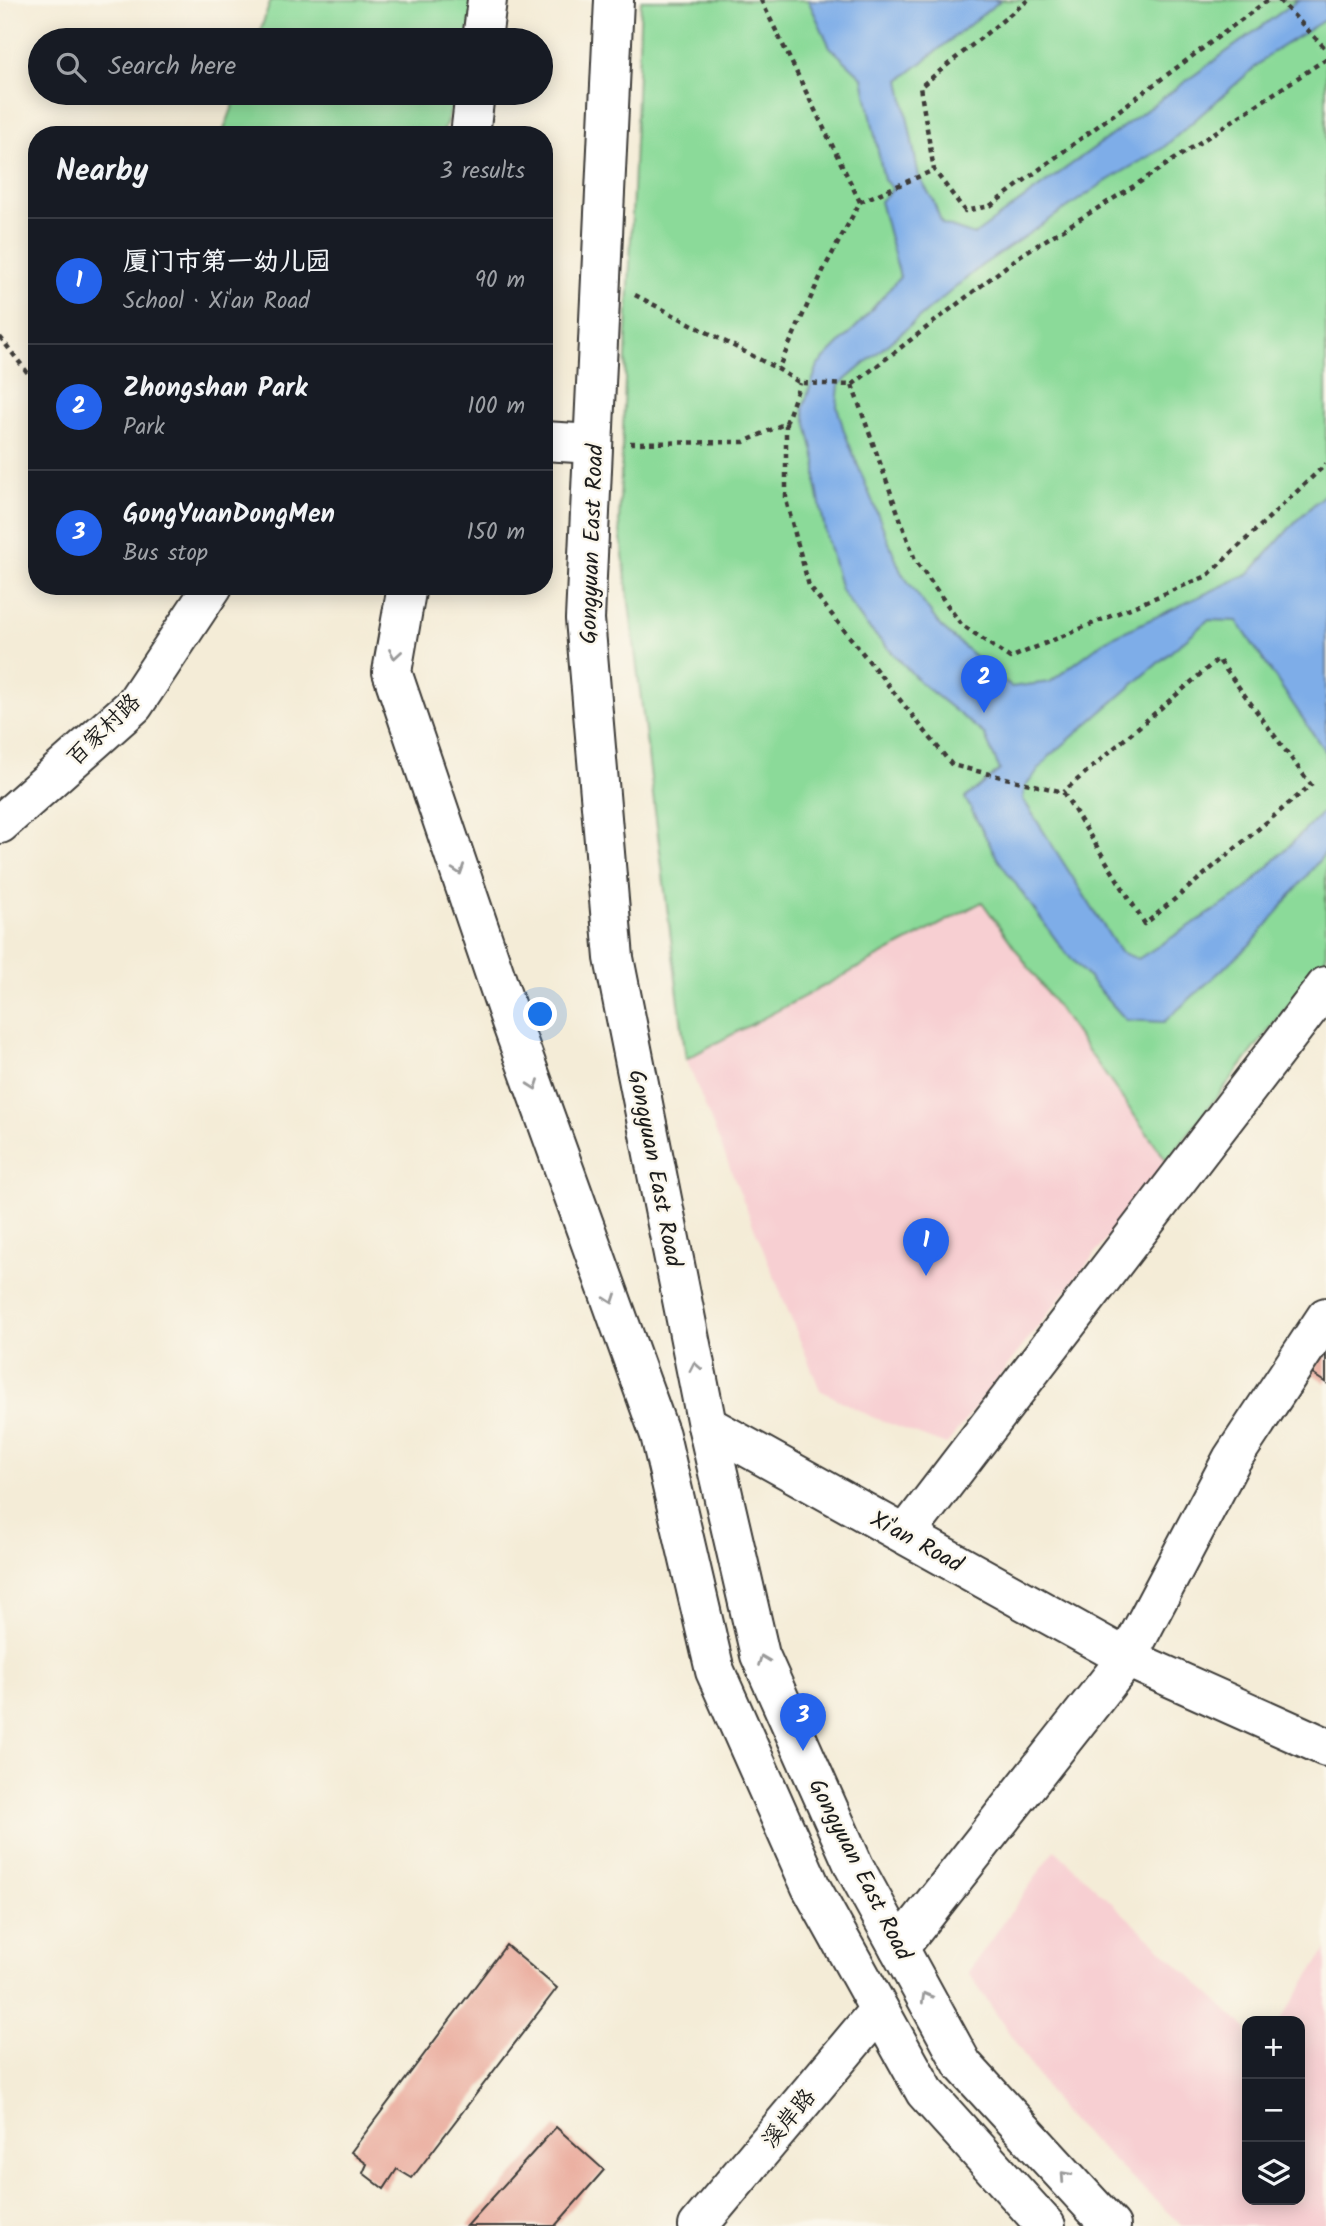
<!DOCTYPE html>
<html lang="en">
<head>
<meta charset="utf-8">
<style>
	body { margin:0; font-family:Kalam,"LXGW WenKai TC",sans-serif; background:#242831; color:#f1f3f6 }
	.controls { position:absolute; right:21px; bottom:21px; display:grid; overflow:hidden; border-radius:14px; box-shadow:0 4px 18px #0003 }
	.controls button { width:63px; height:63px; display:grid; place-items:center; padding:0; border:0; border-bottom:2px solid #363941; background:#171b24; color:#f1f3f6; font:35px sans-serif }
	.you { position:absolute; left:541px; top:1015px; width:24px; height:24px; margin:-18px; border:5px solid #fff; border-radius:50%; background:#1a73e8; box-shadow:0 0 0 10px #1a73e833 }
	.badge { display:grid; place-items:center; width:46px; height:46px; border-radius:50%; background:#2563eb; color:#fff; font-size:23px; font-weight:700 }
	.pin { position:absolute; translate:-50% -58px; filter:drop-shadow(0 2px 4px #0008) }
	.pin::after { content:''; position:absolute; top:37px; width:24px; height:21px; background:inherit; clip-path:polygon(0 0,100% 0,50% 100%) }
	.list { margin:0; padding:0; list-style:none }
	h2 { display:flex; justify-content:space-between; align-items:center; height:91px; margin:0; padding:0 28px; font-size:30px }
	h2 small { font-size:23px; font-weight:400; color:#9ea1a6 }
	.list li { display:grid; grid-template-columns:46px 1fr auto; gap:21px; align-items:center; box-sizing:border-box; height:126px; padding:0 28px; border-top:2px solid #363941 }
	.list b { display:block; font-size:26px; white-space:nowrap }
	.list p { margin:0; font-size:23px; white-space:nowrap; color:#9ea1a6 }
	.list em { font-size:23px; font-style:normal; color:#9ea1a6 }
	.icon { flex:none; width:38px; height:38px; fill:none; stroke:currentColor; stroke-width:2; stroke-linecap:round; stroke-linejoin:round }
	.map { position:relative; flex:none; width:1326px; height:2226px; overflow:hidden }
	.search { position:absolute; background:#171b24; box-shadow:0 4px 18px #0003; left:28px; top:28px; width:525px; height:77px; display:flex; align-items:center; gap:18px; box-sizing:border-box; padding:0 24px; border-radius:38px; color:#9ea1a6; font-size:26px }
	.panel { position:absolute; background:#171b24; box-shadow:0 4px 18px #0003; left:28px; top:126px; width:525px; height:469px; border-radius:28px }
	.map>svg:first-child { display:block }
	.built { fill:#f7cfd2 }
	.green { fill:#8bda99; stroke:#547b5a; stroke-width:2 }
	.water { fill:#7eade8; stroke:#4d6482; stroke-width:2 }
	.building { fill:#e8a495 }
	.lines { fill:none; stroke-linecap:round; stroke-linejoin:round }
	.minor-casing { stroke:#3c3b38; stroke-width:42 }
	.secondary-casing { stroke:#3c3b38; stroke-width:42 }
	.path { stroke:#3c3b38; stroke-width:4.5; stroke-dasharray:5 5; stroke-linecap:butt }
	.minor { stroke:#fff; stroke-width:38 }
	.secondary { stroke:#fff; stroke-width:38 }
	.oneway { stroke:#999 }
	.labels { text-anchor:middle; stroke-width:5; stroke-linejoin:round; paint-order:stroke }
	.street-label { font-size:23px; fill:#1c1c1c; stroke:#fbf7ec }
</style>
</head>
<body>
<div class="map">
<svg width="1326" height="2226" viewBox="0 0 1326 2226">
	<rect width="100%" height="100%" fill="#fbf7ec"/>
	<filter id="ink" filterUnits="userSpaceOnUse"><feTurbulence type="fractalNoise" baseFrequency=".0143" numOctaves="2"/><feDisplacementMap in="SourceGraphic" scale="14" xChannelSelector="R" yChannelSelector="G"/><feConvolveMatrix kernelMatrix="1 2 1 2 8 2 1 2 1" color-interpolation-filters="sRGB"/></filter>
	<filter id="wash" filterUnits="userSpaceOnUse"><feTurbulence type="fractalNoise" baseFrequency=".00686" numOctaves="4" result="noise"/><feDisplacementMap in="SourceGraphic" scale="28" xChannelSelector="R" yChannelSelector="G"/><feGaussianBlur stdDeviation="1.57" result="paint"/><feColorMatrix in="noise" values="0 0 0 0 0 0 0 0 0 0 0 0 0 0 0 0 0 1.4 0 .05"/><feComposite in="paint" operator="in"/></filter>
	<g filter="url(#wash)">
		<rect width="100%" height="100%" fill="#f4ecd7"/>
		<path class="built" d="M982 902 1167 1161 946 1445 872 1417 820 1390 686 1059Z
			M1055 1850 1247 2029V2200H1300V2021H1280L1326 1950V2226H1182L1063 2113 968 1972Z"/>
		<path class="green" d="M271 0H483L476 40H257Z
			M641 0H1326V957L1167 1161 982 902 686 1059 619 523Z
			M238 93H457L442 135H222Z"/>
		<path class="water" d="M808 0H1001L900 80 919 177 933 200 942 224 974 235 1298 0H1326V19L1270 54 1163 148 1105 182 981 266 839 385 837 406 844 431 901 572 941 627 1011 687 1050 682 1106 640 1250 573 1295 522 1326 493V753L1237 621 1208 620 1049 757 1025 787 1023 799 1120 952 1138 959 1243 892 1326 809V852L1254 941 1164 1022 1126 1020 1062 948 997 858 965 798 1000 770 984 734 922 684 865 624 841 590 826 535 816 484V461L803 408 818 365 859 324 900 277 880 201 893 189 884 180 863 78 830 47Z"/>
		<g id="blocks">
			<path class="building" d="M1326 1352V1383L1311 1373Z
				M506 1945 557 1988 412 2178 397 2169 384 2189 363 2173 367 2164 351 2152Z
				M556 2127 604 2170 555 2226H467Z"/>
		</g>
	</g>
	<g filter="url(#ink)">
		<use href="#blocks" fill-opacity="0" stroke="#3c3b38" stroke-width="2"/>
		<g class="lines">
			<defs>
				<path id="minor" d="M544 441 593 444
					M0 824 134 705 213 586
					M707 1425 1127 1658 1326 1747
					M905 1535 1326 986
					M899 1948 1127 1658 1232 1459 1326 1317
					M698 2226 879 2010"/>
				<path id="secondary" d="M614 0 585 619 614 958 707 1425 760 1655 854 1866 963 2065 1111 2226
					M482 40 487 0
					M470 135 475 93
					M407 586 392 672 511 1022 660 1435 715 1671 811 1887 925 2092 1046 2226"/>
			</defs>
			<use href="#minor" class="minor-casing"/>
			<use href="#secondary" class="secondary-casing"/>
			<path class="path" d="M761 0 860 202 824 269 778 369
				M1028 0 920 87 934 170 965 211 990 206 1268 0
				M1279 0 1326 49
				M860 202 934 170
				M635 295 778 369 800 383 852 385 1021 255 1134 186 1326 59
				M0 337 37 385
				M852 385 915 560 961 624 1010 658 1207 576 1326 464
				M786 423V500L809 586 952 765 1063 792 1145 924 1311 785 1218 659 1063 792
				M630 443 744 442 786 423 800 383"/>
			<use href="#minor" class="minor"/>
			<use href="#secondary" class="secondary"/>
		</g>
		<defs><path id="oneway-chevron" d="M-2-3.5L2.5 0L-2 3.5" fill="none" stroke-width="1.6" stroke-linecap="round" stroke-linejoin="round" transform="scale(1.75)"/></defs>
		<g class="oneway">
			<use href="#oneway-chevron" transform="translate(395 654) rotate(99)"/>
			<use href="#oneway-chevron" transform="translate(459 870) rotate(71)"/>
			<use href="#oneway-chevron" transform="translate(534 1085) rotate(70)"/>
			<use href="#oneway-chevron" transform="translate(611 1299) rotate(70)"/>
			<use href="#oneway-chevron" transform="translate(695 1367) rotate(-101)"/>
			<use href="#oneway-chevron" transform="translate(763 1660) rotate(-111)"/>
			<use href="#oneway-chevron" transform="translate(926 1997) rotate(-119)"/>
			<use href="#oneway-chevron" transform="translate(1065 2176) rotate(-132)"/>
		</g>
	</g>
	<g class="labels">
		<g class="street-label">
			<text transform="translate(591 544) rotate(-88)" y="8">Gongyuan East Road</text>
			<text transform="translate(103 729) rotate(-44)" y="8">百家村路</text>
			<text transform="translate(656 1168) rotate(79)" y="8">Gongyuan East Road</text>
			<text transform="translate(917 1541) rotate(29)" y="8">Xi'an Road</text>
			<text transform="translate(861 1869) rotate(63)" y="8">Gongyuan East Road</text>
			<text transform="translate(788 2118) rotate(-50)" y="8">溪岸路</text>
		</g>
	</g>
</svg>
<div class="controls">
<button>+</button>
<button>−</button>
<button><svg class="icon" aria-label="layers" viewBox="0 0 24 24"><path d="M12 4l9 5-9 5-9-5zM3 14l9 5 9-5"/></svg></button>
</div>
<div class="you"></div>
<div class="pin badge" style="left:926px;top:1276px">1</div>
<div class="pin badge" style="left:984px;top:713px">2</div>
<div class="pin badge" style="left:803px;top:1751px">3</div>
<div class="search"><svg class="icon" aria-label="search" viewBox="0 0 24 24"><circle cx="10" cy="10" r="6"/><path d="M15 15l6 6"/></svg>Search here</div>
<section class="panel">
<h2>Nearby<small>3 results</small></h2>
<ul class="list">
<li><span class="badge">1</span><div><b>厦门市第一幼儿园</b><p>School · Xi'an Road</p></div><em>90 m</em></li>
<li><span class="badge">2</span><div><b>Zhongshan Park</b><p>Park</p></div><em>100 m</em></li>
<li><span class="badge">3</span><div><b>GongYuanDongMen</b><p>Bus stop</p></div><em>150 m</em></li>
</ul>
</section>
</div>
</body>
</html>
